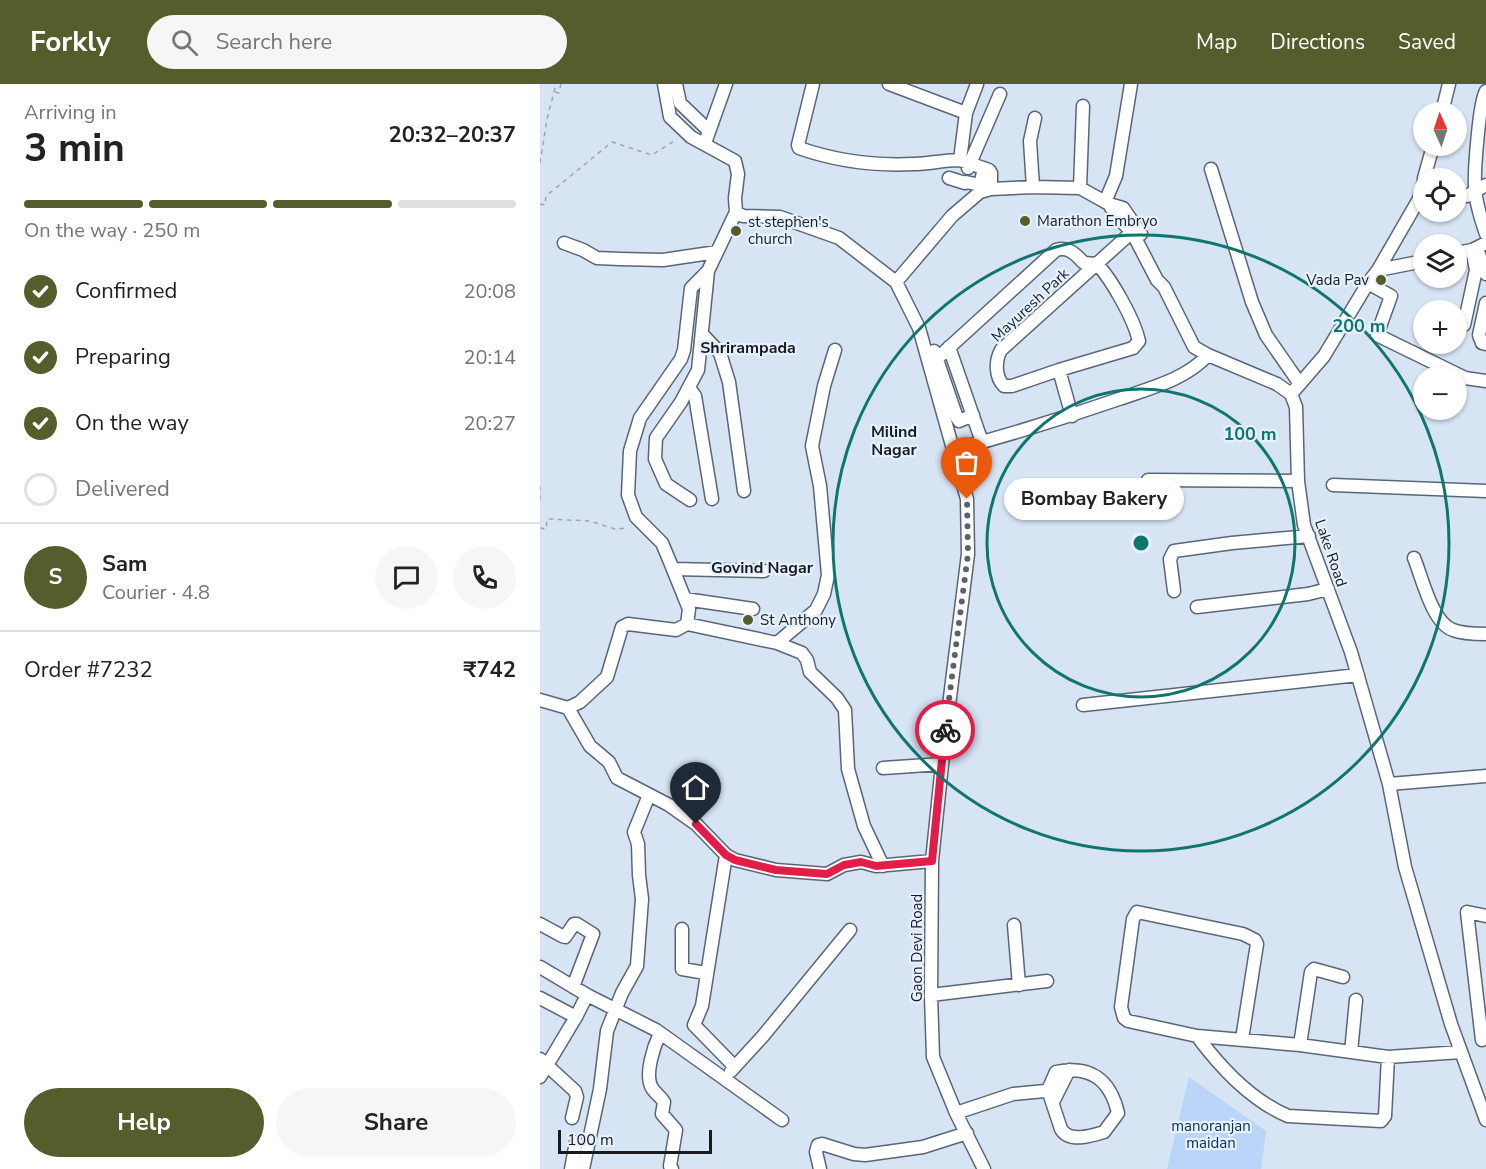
<!DOCTYPE html>
<html lang="en">
<head>
<meta charset="utf-8">
<style>
	body { margin:0; font-family:"Nunito Sans",sans-serif; background:#f6f6f6; color:#222; height:100vh; display:flex; flex-direction:column; font-size:22px; white-space:nowrap }
	* { box-sizing:border-box; margin:0 }
	p { font-size:20px; color:#767676 }
	.icon { flex:none; width:33px; height:33px; fill:none; stroke:currentColor; stroke-width:2; stroke-linecap:round; stroke-linejoin:round }
	.map { position:relative; flex:1; overflow:hidden }
	.details { display:flex; flex-direction:column; background:#fff; width:540px }
	.details>* { flex:none }
	.needle { width:39px; rotate:357deg }
	.controls { position:absolute; left:873px; top:18px; display:grid; gap:12px }
	.controls a { display:grid; place-items:center; width:54px; height:54px; border-radius:50%; background:#fff; box-shadow:0 2px 4px #0004; font-size:30px }
	.scale { position:absolute; left:18px; bottom:15px; width:154px; box-sizing:border-box; padding-left:6px; border:3px solid #181c22; border-top:0; font-size:16px; line-height:21px; white-space:nowrap; color:#181c22; -webkit-text-stroke:4px #e7f1fe; paint-order:stroke }
	.pin { position:absolute; display:grid; place-items:center; width:51px; height:51px; color:#fff; margin:-62px -26px; border-radius:50% 50% 50% 0; rotate:-45deg; box-shadow:0 0 6px #0007 }
	.pin .icon { rotate:45deg }
	.courier { position:absolute; display:grid; place-items:center; width:60px; height:60px; margin:-30px; border:4px solid #e11d48; border-radius:50%; background:#fff; color:#222; box-shadow:0 2px 8px #0007 }
	.bubble { position:absolute; height:42px; border-radius:21px; background:#fff; box-shadow:0 2px 4px #0004; font-size:20px; font-weight:700; line-height:42px; text-align:center }
	.headline em { font-style:normal; font-weight:700 }
	.headline div { display:flex; flex-direction:column-reverse }
	.headline { display:flex; align-items:center; justify-content:space-between; height:102px; padding:0 24px }
	h1 { font-size:39px; font-weight:700; line-height:45px }
	.bar { display:grid; grid-template-columns:repeat(4,1fr); gap:9px 6px; align-content:center; height:72px; padding:0 24px }
	.bar i { height:8px; border-radius:4px; background:#e0e0e0 }
	.bar .current { background:#565d2c }
	.bar p { grid-column:span 4 }
	.line { display:flex; align-items:center; gap:15px; padding:0 24px; border-top:2px solid #e0e0e0 }
	.line div { flex:1 }
	.round { display:grid; place-items:center; flex:none; width:63px; height:63px; border-radius:32px; background:#f6f6f6 }
	ol { padding:0 24px; list-style:none }
	li { display:flex; align-items:center; gap:18px; height:66px }
	li p { margin-inline-start:auto }
	li .icon { padding:6px; border-radius:50%; background:#565d2c; color:#fff; stroke-width:4 }
	li:last-child { color:#767676 }
	li i { width:33px; height:33px; border:3px solid #e0e0e0; border-radius:50% }
	.button { display:flex; gap:12px; margin-top:auto; padding:12px 24px }
	.button a { flex:1; height:69px; border-radius:36px; background:#565d2c; color:#fff; font-size:24px; font-weight:700; line-height:69px; text-align:center }
	.button a+a { background:#f6f6f6; color:#222 }
	header { display:flex; align-items:center; gap:36px; box-sizing:border-box; height:84px; padding:0 30px; background:#565d2c; color:#fff }
	header strong { font-size:28px }
	nav { display:flex; gap:33px; margin-inline-start:auto; font-size:21px }
	.search { width:420px; height:54px; background:#f6f6f6; display:flex; align-items:center; gap:15px; box-sizing:border-box; padding:0 21px; border-radius:33px; color:#767676; font-size:22px }
	main { display:flex; flex:1; min-height:0 }
	.map>svg:first-child { display:block }
</style>
</head>
<body>
<header>
<strong>Forkly</strong>
<div class="search"><svg class="icon" aria-label="search" viewBox="0 0 24 24"><circle cx="10" cy="10" r="6"/><path d="M15 15l6 6"/></svg>Search here</div>
<nav><a>Map</a><a>Directions</a><a>Saved</a></nav>
</header>
<main>
<section class="details">
<div class="headline"><div><h1>3 min</h1><p>Arriving in</p></div><em>20:32–20:37</em></div>
<div class="bar"><i class="current"></i><i class="current"></i><i class="current"></i><i></i><p>On the way · 250 m</p></div>
<ol>
<li><svg class="icon" aria-label="check" viewBox="0 0 24 24"><path d="M5 12l5 5 9-10"/></svg>Confirmed<p>20:08</p></li>
<li><svg class="icon" aria-label="check" viewBox="0 0 24 24"><path d="M5 12l5 5 9-10"/></svg>Preparing<p>20:14</p></li>
<li><svg class="icon" aria-label="check" viewBox="0 0 24 24"><path d="M5 12l5 5 9-10"/></svg>On the way<p>20:27</p></li>
<li><i></i>Delivered</li>
</ol>
<div class="line" style="height:108px"><b class="round" style="background:#565d2c;color:#fff">S</b><div><b>Sam</b><p>Courier · 4.8</p></div><a class="round"><svg class="icon" aria-label="chat" viewBox="0 0 24 24"><path d="M4 5h16v11H9l-5 4z"/></svg></a><a class="round"><svg class="icon" aria-label="phone" viewBox="0 0 24 24"><path d="M5 4h4l2 5-3 2q2 4 5 5l2-3 5 2v4C11 20 4 13 5 4z"/></svg></a></div>
<div class="line" style="height:78px"><div>Order #7232</div><b>₹742</b></div>
<div class="button"><a>Help</a><a>Share</a></div>
</section>
<div class="map">
<svg width="946" height="1085" viewBox="0 0 946 1085">
	<rect width="100%" height="100%" fill="#d7e4f4"/>
	<path fill="#bad5f8" d="M649,993l77,54 -5,38h-94z"/>
	<g fill="none" stroke-linecap="round" stroke-linejoin="round">
		<defs>
			<path id="minor" d="M124,0l6,33 21,20 44,24 3,13 -3,24 1,14 -28,59 -17,17 -7,62 -3,9 -41,59 -10,33 -2,44 8,22 26,26 8,19 19,47 -2,15
				M136,0l4,19 29,28
				M273,0l-15,61 1,3c37,13 76,18 115,16 15,0 30,-4 46,-4
				M349,0l77,29
				M437,0l-11,29 -6,47 29,10 2,3v16
				M946,7c-7,11 -12,82 -11,97 1,16 6,31 11,46
				M902,28l7,-28
				M165,59l21,-59
				M428,84l32,-74
				M671,85l41,133 14,33 34,49
				M409,94l16,5
				M884,94l9,-32
				M426,98l14,3 4,-17
				M493,103l-3,-46 5,-23
				M540,104l3,-82
				M927,112l19,-11
				M565,118l11,-26 15,-92
				M569,120l14,4 18,26
				M196,128l7,4 37,1 59,21 57,44 23,46 48,171 1,55 -24,191 -12,116 -1,134 2,62 23,56 28,56
				M24,159l19,7 14,8 23,1 43,1 54,-8
				M916,169l16,-3 14,-7
				M939,170l7,20
				M838,186l46,-9
				M356,198l56,-66 28,-24 11,-3 42,-2 47,1 29,16 7,12 16,16 25,48 7,7 30,60 14,8 69,29 14,10 5,13 2,74 6,44 47,127 38,132 16,83 46,157 35,96
				M828,199l23,13 -14,39 88,43 21,3
				M946,219l-7,32 3,8 4,1
				M924,241l12,-55 -4,-20
				M163,251l17,18 9,29 15,109
				M409,263l33,95
				M394,267l23,67 2,3 14,-6
				M390,281l126,-115c13,-4 20,5 28,13l13,1c15,16 37,55 42,77l-6,7 -74,22 13,46
				M519,286l-47,16h-8c-9,-9 -9,-25 -3,-36l131,-118
				M150,305l5,7 17,103
				M751,310l33,-38 44,-73 10,-13 41,-71 5,-18
				M413,366c56,-15 111,-32 166,-51 31,-11 66,-19 89,-44
				M608,396l150,1
				M793,401l153,6
				M150,416l-24,-16 -11,-25 1,-21 25,-36 17,-32 10,-99
				M874,474c8,19 18,65 39,72 10,4 23,4 33,4
				M133,485l91,2
				M634,507l-4,-32 4,-8 58,-8 77,-7
				M145,515l68,10
				M657,523l111,-13 20,-5
				M147,540l90,19 39,-33 8,-16 4,-19 -8,-89 -8,-40 12,-60 11,-36
				M237,559l25,10 5,7 3,12 27,26 8,12 3,59 16,57 19,40
				M0,616l28,8 22,38 19,16 8,16 52,27 27,19 30,31 9,5 41,10 51,4 17,-9 17,-3 15,4 56,-5
				M543,621l275,-30
				M28,624l12,-6 27,-25 15,-50 6,-3 48,6 11,-6
				M343,684l59,-4
				M849,700l97,-8
				M186,771l-24,151 -8,19 41,42
				M0,840l22,12 3,1 9,-13h3l16,10 -20,53
				M474,841l5,60
				M142,845v40l24,4
				M0,883l47,28 -11,22 -36,60
				M47,911l69,35 126,90
				M391,911l116,-14
				M0,914l36,19
				M120,949c-6,13 -16,42 -8,55 3,5 9,9 12,14l-2,12 14,16 -6,36 2,3
				M657,952c23,31 53,64 91,80l93,5 4,-5 3,-59
				M702,955l15,-95 -2,-4 -12,-6 -106,-22 -4,7 -12,88 3,11 4,3 69,15 103,9 88,12 73,-5
				M942,956l-15,-128 19,4
				M760,961l11,-73 3,-3 29,8
				M811,968l5,-52
				M0,975l35,32 2,6 -5,21
				M191,987l32,-35 87,-106
				M513,1018l16,-32
				M416,1029l57,-19 32,-3 3,-1 8,-18c34,-7 54,7 62,41l-14,19c-13,4 -35,11 -43,-3l-13,-39
				M31,1085l5,-27
				M43,1085l17,-80 7,-58 15,-38 15,-27 5,-67 -3,-24 -1,-31 -4,-12 15,-37
				M280,1085l-4,-17 2,-7 4,-1 32,10 11,1 58,-8 44,-14"/>
		</defs>
		<use href="#minor" stroke="#5b6674" stroke-width="15"/>
		<path stroke="#9ca6b3" stroke-width="1.5" stroke-dasharray="4.5 4.5" stroke-linecap="butt" d="M15,8l4,1 2,-9
			M0,79l7,-44 9,-35
			M0,120l5,1 1,-9 66,-54 40,13 25,-16
			M0,402v16
			M0,444l6,1 1,-10 43,2 25,8 13,-1"/>
		<use href="#minor" stroke="#fff" stroke-width="12"/>
	</g>
	<g fill="none" stroke-linecap="round" stroke-linejoin="round">
		<path stroke="#5b626c" stroke-width="6" stroke-dasharray="0 10.8" d="M405,646l23,-176 -1,-55"/>
		<path stroke="#e11d48" stroke-width="8" d="M156,740l30,31 9,5 41,10 51,4 17,-9 17,-3 15,4 56,-5 13,-131"/>
	</g>
	<g fill="none" stroke="#0f766e" stroke-width="3">
		<circle cx="601" cy="459" r="154"/>
		<circle cx="601" cy="459" r="308"/>
	</g>
	<g fill="#565d2c" stroke="#e7f1fe" stroke-width="2">
		<circle cx="485" cy="137" r="6"/>
		<circle cx="196" cy="147" r="6"/>
		<circle cx="841" cy="196" r="6"/>
		<circle cx="208" cy="536" r="6"/>
	</g>
	<g text-anchor="middle" stroke-width="4.5" stroke-linejoin="round" paint-order="stroke">
		<g font-size="15" fill="#181c22" stroke="#e7f1fe" text-anchor="start">
			<text x="497" y="142">Marathon Embryo</text>
			<text x="208" y="143">st stephen's<tspan x="208" dy="17">church</tspan></text>
			<text x="829" y="201" text-anchor="end">Vada Pav</text>
			<text x="220" y="541">St Anthony</text>
		</g>
		<g font-size="15" fill="#181c22" stroke="#e7f1fe">
			<text transform="translate(490 221) rotate(-43)" y="5">Mayuresh Park</text>
			<text transform="translate(791 469) rotate(71)" y="5">Lake Road</text>
			<text transform="translate(377 864) rotate(-90)" y="5">Gaon Devi Road</text>
		</g>
		<g font-size="15" fill="#08305e" stroke="#e7f1fe">
			<text x="671" y="1047">manoranjan<tspan x="671" dy="17">maidan</tspan></text>
		</g>
		<g font-size="16" font-weight="bold" fill="#181c22" stroke="#e7f1fe">
			<text x="208" y="269">Shrirampada</text>
			<text x="354" y="353">Milind<tspan x="354" dy="18">Nagar</tspan></text>
			<text x="222" y="489">Govind Nagar</text>
		</g>
	</g>
	<circle cx="601" cy="459" r="9" fill="#0f766e" stroke="#e7f1fe" stroke-width="3"/>
	<g font-size="18" text-anchor="middle" font-weight="bold" fill="#0f766e" stroke="#e7f1fe" stroke-width="4.5" stroke-linejoin="round" paint-order="stroke">
		<text x="819" y="248">200 m</text>
		<text x="710" y="356">100 m</text>
	</g>
</svg>
<div class="controls">
<a><svg class="needle" viewBox="-14 -14 28 28"><path d="M0-13l5 13h-10z" fill="#e53935"/><path d="M0 13l5-13h-10z" fill="#767676"/></svg></a>
<a><svg class="icon" aria-label="locate" viewBox="0 0 24 24"><circle cx="12" cy="12" r="6"/><path d="M12 2v4M12 18v4M2 12h4M18 12h4"/></svg></a>
<a><svg class="icon" aria-label="layers" viewBox="0 0 24 24"><path d="M12 4l9 5-9 5-9-5zM3 14l9 5 9-5"/></svg></a>
<a>+</a>
<a>−</a>
</div>
<div class="scale">100 m</div>
<div class="pin" style="left:427px;top:415px;background:#ea580c"><svg class="icon" aria-label="bag" viewBox="0 0 24 24"><path d="M5 8h14l-1 12H6zM9 8a3 3 0 0 1 6 0"/></svg></div>
<div class="pin" style="left:156px;top:740px;background:#1f2937"><svg class="icon" aria-label="home" viewBox="0 0 24 24"><path d="M3 11l9-7 9 7M6 9v11h12V9"/></svg></div>
<div class="courier" style="left:405px;top:646px"><svg class="icon" aria-label="bike" viewBox="0 0 24 24"><circle cx="6" cy="16" r="4"/><circle cx="18" cy="16" r="4"/><path d="M6 16l4-8h5l3 8M10 8l3 8H6M13 5h3"/></svg></div>
<div class="bubble" style="left:464px;top:394px;width:180px">Bombay Bakery</div>
</div>
</main>
</body>
</html>
